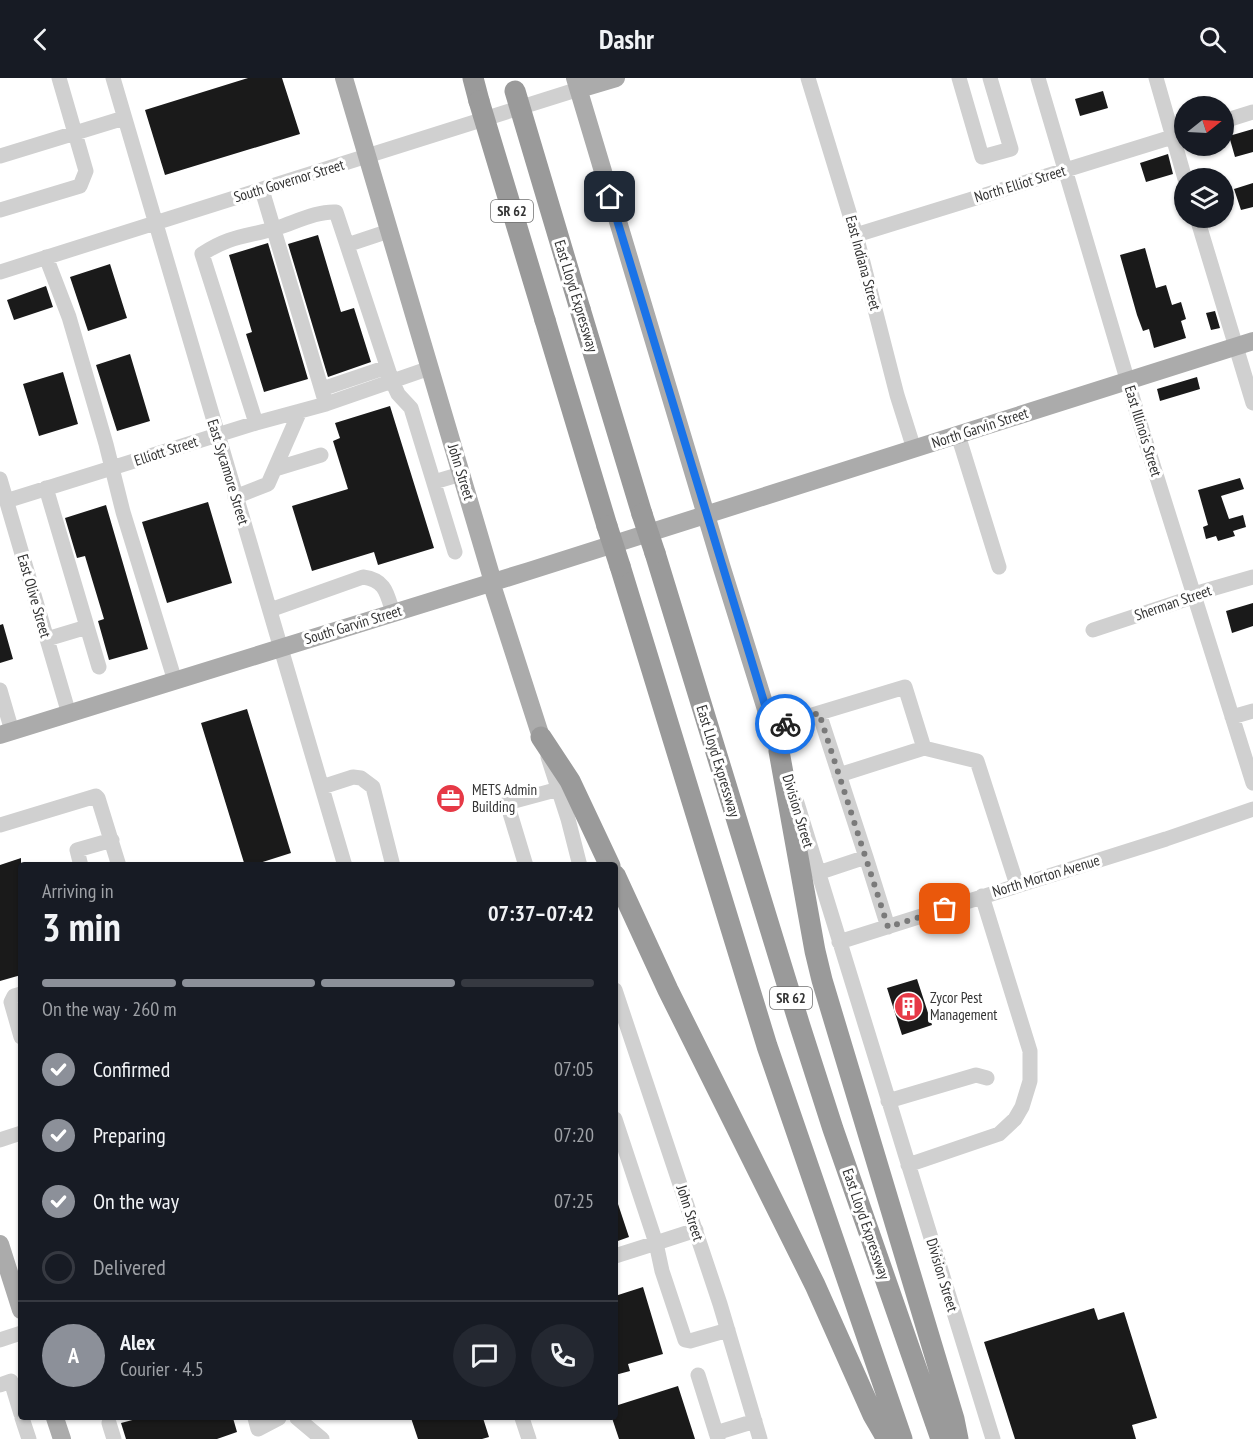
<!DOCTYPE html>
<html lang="en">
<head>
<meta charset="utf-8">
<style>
	body { margin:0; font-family:"PT Sans Narrow",sans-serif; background:#242831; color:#f1f3f6; height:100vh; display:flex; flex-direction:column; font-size:22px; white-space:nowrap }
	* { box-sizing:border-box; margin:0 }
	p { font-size:20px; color:#9ea1a6 }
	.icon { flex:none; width:33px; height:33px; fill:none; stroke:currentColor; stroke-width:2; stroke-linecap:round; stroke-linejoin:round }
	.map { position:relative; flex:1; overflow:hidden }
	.side { position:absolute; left:18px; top:784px; width:600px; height:558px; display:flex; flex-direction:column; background:#171b24; border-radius:6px; box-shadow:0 2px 4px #0004 }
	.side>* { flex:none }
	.needle { width:39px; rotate:72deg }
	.buttons { position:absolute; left:1174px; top:18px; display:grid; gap:12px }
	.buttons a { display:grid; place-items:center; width:60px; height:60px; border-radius:50%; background:#171b24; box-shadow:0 2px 4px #0004; font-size:30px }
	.pin { position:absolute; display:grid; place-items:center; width:51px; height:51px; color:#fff; margin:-26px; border-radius:12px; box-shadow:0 3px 9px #0006 }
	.courier { position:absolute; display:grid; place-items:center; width:60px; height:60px; margin:-30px; border:4px solid #1a73e8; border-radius:50%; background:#fff; color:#222; box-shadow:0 2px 8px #0007 }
	.overview em { font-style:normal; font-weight:800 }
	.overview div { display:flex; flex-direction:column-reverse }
	.overview { display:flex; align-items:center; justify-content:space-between; height:102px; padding:0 24px }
	h1 { font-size:39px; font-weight:800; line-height:45px }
	.bar { display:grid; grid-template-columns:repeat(4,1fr); gap:9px 6px; align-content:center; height:72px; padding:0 24px }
	.bar i { height:8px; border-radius:4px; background:#363941 }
	.bar .active { background:#8c9099 }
	.bar p { grid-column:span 4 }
	.line { display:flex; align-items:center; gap:15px; padding:0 24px; border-top:2px solid #363941 }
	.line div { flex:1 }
	.round { display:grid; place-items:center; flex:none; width:63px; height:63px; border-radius:32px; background:#242831 }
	ol { padding:0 24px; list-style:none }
	li { display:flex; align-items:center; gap:18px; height:66px }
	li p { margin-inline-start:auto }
	li .icon { padding:6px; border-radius:50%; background:#8c9099; color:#fff; stroke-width:4 }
	li:last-child { color:#9ea1a6 }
	li i { width:33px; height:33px; border:3px solid #363941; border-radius:50% }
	header { display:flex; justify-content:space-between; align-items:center; height:78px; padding:0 24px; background:#171b24; font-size:27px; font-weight:800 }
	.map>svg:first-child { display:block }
</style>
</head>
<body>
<header><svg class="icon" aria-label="back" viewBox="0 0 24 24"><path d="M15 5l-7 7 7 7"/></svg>Dashr<svg class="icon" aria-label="search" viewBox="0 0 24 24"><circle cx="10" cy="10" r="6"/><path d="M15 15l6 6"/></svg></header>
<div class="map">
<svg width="1253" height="1361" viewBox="0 0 1253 1361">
	<rect width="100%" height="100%" fill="#fff"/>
	<path fill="#1a1a1a" d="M248,0h34l18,56 -135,41 -20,-65z
		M1103,13l5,17 -28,8 -5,-17z
		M1253,51v23l-18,5 -6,-21z
		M1168,76l5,20 -27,8 -6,-19z
		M1253,105v24l-12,3 -7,-21z
		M318,157l23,77 13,-4 17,54 -43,15 -40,-133z
		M268,165l40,136 -44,13 -18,-58 6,-2 -23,-77z
		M1145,170l11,40 10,-3 6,20 9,-3 5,17 -5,2 5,17 -32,10 -5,-19 -6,2 -6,-16 -17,-60z
		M110,186l17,54 -39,13 -18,-54z
		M46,208l7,21 -39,13 -7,-20z
		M1215,233l5,17 -9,2 -5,-17z
		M130,276l20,67 -33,10 -21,-66z
		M63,294l15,52 -39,12 -16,-52z
		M1197,299l3,12 -40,12 -3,-12z
		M390,328l44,142 -56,17 -4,-13 -62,19 -20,-65 56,-17 -15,-48 7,-3 -5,-15z
		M1240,400l4,11 -23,7 8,23 14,-4 3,12 -13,4 2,5 -17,5 -2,-5 -10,3 -3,-12 5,-2 -10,-35z
		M208,424l24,81 -65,20 -25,-81z
		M106,427l42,144 -39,11 -11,-39 6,-2 -19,-63 -8,2 -12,-40z
		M1253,525v23l-21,7 -6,-22z
		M3,546l10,35 -13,4v-38z
		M247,631l44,144 -41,13h-5l-44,-143z
		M21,780v117l-21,6v-116z
		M917,901l15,46 -30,10 -15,-47z
		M617,1123l12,36 -14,5v-40z
		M643,1209l20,67 -35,10 2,7 -15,4v-79z
		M1094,1230l4,12 26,-8 33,106 -25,7 4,14h-121l-31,-97z
		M678,1308l17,53h-76l-7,-21h3v-12z
		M140,1340h93l4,14 -20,7h-91l-5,-16z
		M411,1340h72l6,19 -7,2h-64z"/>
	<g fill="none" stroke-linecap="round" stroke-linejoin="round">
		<path stroke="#d0d0d0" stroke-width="15" d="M113,0l232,788
			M808,0l48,157 41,160 17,54
			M959,0l23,79 29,-8 -21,-71
			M1038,0l105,355 110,350
			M1156,0l29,101
			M1224,43l29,-9
			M0,78l124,-38
			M262,112l64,214
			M0,132l80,-24 6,-15 -27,-93
			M1197,140l56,185
			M856,157l329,-102
			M347,167l45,136 6,13 13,14 44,144
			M46,179l23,60 37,127 17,68 52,169
			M0,194l579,-183
			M322,311l65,-22
			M256,345l-54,-169c29,-19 44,-17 75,-26 19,-6 40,-17 59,-16l11,33 42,-14
			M958,357l41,132
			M275,391l46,-14
			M0,401l69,235
			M434,404l27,-8
			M46,410l53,179
			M235,419l33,-13 32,-73
			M6,423l250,-78 70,-19 104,-36
			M270,532l93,-33c23,3 24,17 30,36
			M1093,552l97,-32 4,-4 59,-17
			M47,561l40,-12
			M0,612l12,41
			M819,635l86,-26 19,61 -85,27
			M1232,639l21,-6
			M772,650l47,-15 47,144
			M924,670l53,13 40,124
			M548,679l20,62 12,47
			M322,709l31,-10 8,1 12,9 20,79
			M797,725l196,636
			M0,747l96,-29 2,2 21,68
			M81,788l-4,-16 35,-10
			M526,788l-19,-63 52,-14
			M818,795l48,-16 22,70
			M839,864l327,-103 87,-30
			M615,912l105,314 40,135
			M21,916l-7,2 -3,6 10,35
			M888,1023l88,-26 11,3
			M615,1041l41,124 40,-13
			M0,1062l21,-7
			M908,1087l91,-31 16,-15 7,-12 8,-26v-30l-48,-155
			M615,1178l41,-13 6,28 23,69 5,1 38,-11
			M0,1262l21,-7
			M698,1297l20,64
			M0,1307l11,-4 10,33
			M22,1340l7,21
			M255,1340l3,11 21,-11
			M297,1340l25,21
			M522,1340l7,21
			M109,1345l5,16
			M716,1355l39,-12"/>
		<path stroke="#ababab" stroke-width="18" d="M344,0l149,504v6l48,149
			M575,0l146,487 58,186
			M579,11l37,-11
			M0,657l529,-164 724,-230
			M0,1166l21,66
			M55,1340l7,21"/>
		<path stroke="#9a9a9a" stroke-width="21" d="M473,0l6,23
			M580,231l62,205
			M545,242l62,206
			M655,475l144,470 34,106 108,310
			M620,488l147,480 135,393
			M541,659l29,44 40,85
			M779,673l36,200 7,29 132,439 4,20
			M615,797l53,115 147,295 58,130 14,24"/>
		<path stroke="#9a9a9a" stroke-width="21" d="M515,13l65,218
			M479,23l66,219
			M642,436l13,39
			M607,448l13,40"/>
	</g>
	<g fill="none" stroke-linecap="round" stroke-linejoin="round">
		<path stroke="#7a7a7a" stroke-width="6" stroke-dasharray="0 10.8" d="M785,646l34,-11 69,214 57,-18"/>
		<path stroke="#1a73e8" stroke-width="8" d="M610,119l162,531 13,-4"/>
	</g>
	<defs>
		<symbol id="office-disc" viewBox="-11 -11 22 22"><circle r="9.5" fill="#e63946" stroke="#fff"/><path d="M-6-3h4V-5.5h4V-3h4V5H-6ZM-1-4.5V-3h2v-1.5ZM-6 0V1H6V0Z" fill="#fff"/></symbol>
		<symbol id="building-disc" viewBox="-11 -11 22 22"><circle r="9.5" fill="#e63946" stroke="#fff"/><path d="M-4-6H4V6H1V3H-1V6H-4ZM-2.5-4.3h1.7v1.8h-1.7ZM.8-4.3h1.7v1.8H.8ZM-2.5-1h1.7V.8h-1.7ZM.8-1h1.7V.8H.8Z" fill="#fff"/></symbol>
	</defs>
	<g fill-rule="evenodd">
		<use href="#office-disc" x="434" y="704" width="33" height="33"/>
		<use href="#building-disc" x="892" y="912" width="33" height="33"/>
	</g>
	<g text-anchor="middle" stroke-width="6" stroke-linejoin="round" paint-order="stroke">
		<g fill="#fff" stroke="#707070" stroke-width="1.5">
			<rect x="491" y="122" width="42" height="22" rx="4.5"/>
			<rect x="770" y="909" width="42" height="22" rx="4.5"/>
		</g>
		<g font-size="14" font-weight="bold" fill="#333">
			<text x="512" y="138">SR 62</text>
			<text x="791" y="925">SR 62</text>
		</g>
		<g font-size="15" fill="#333" stroke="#fff">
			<text transform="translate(289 103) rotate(-17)" y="5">South Governor Street</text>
			<text transform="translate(1020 106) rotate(-17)" y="5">North Elliot Street</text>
			<text transform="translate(863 185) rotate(75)" y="5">East Indiana Street</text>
			<text transform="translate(576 218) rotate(73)" y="5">East Lloyd Expressway</text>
			<text transform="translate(980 350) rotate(-18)" y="5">North Garvin Street</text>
			<text transform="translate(1143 353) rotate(73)" y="5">East Illinois Street</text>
			<text transform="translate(166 373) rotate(-18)" y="5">Elliott Street</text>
			<text transform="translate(228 394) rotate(73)" y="5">East Sycamore Street</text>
			<text transform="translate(461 394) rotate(73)" y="5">John Street</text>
			<text transform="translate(34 518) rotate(74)" y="5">East Olive Street</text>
			<text transform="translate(1173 525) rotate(-19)" y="5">Sherman Street</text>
			<text transform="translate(353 547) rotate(-17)" y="5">South Garvin Street</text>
			<text transform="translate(718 683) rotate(73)" y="5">East Lloyd Expressway</text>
			<text transform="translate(798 733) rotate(73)" y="5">Division Street</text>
			<text transform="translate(1046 798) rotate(-17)" y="5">North Morton Avenue</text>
			<text transform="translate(690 1135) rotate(72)" y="5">John Street</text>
			<text transform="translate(866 1146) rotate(71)" y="5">East Lloyd Expressway</text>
			<text transform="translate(942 1197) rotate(73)" y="5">Division Street</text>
		</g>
		<g font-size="15" fill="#333" stroke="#fff" text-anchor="start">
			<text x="472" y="717">METS Admin<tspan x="472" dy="17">Building</tspan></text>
			<text x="930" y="925">Zycor Pest<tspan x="930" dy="17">Management</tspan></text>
		</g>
	</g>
</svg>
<div class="buttons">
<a><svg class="needle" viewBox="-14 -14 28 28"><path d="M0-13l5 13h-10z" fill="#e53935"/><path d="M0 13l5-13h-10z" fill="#9ea1a6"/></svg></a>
<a><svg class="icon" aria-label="layers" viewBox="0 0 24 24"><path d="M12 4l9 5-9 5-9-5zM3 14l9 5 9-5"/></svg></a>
</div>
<div class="pin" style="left:945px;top:831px;background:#ea580c"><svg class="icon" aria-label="bag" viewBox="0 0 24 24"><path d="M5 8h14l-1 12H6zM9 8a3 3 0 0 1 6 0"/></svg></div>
<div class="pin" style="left:610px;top:119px;background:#1f2937"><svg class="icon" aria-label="home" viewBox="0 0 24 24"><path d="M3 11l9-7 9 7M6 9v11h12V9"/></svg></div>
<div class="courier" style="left:785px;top:646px"><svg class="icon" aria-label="bike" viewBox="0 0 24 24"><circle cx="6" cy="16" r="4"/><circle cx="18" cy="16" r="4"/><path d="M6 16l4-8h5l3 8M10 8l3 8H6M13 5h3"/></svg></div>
<section class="side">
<div class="overview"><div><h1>3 min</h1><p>Arriving in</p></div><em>07:37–07:42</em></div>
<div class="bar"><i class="active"></i><i class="active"></i><i class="active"></i><i></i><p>On the way · 260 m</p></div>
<ol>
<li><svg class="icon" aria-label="check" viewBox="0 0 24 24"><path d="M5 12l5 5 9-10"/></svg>Confirmed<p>07:05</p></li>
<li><svg class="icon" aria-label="check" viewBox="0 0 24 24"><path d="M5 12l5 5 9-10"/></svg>Preparing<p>07:20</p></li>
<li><svg class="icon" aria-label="check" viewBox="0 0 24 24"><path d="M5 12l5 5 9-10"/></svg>On the way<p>07:25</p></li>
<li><i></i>Delivered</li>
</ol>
<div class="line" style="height:108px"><b class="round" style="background:#8c9099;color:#fff">A</b><div><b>Alex</b><p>Courier · 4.5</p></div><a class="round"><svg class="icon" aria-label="chat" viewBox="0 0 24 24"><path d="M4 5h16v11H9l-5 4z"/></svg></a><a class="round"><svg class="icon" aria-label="phone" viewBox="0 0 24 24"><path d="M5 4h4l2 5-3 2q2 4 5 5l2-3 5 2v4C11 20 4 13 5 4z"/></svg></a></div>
</section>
</div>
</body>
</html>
